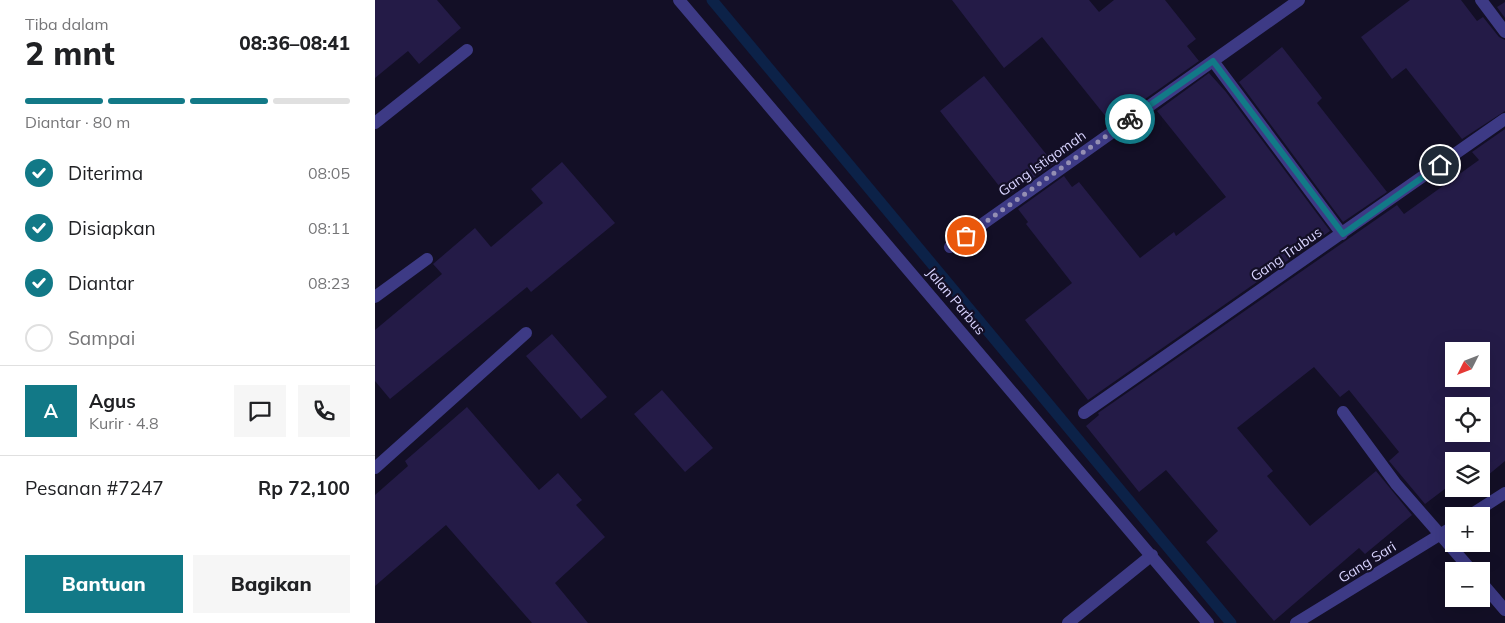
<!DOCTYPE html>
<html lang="id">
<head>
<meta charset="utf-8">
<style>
	body { margin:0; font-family:Mulish,sans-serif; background:#f6f6f6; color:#202124; height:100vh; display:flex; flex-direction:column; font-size:19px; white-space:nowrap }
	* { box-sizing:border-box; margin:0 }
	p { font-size:16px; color:#757577 }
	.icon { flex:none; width:28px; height:28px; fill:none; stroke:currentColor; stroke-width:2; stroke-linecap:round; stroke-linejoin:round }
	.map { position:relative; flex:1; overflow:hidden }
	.panel { display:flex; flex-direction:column; background:#fff; width:375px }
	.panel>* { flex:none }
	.needle { width:32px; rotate:228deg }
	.buttons { position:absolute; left:1070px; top:342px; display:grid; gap:10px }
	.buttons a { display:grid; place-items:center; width:45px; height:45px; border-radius:0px; background:#fff; box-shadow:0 5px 20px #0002; font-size:25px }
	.pin { position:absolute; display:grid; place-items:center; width:42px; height:42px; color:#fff; margin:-21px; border:2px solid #fff; border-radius:50%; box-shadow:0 1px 5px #0007 }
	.courier { position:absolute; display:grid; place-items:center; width:50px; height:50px; margin:-25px; border:4px solid #127987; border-radius:50%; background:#fff; color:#222; box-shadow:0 1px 6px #0007 }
	.headline em { font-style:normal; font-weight:800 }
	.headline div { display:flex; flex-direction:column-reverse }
	.headline { display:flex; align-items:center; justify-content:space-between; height:85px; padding:0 25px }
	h1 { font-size:32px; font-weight:800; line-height:38px }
	.bar { display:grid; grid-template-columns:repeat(4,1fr); gap:8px 5px; align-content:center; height:60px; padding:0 25px }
	.bar i { height:6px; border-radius:4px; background:#e0e0e0 }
	.bar .selected { background:#127987 }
	.bar p { grid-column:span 4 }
	.line { display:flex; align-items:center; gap:12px; padding:0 25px; border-top:1px solid #e0e0e0 }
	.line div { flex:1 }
	.round { display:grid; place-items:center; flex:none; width:52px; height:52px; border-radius:0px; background:#f6f6f6 }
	ol { padding:0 25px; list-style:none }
	li { display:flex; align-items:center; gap:15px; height:55px }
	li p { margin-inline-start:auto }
	li .icon { padding:5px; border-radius:50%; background:#127987; color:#fff; stroke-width:4 }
	li:last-child { color:#757577 }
	li i { width:28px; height:28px; border:2px solid #e0e0e0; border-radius:50% }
	.cta { display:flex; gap:10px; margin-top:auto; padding:10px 25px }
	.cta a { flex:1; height:58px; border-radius:0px; background:#127987; color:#fff; font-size:20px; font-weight:800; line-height:58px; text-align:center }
	.cta a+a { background:#f6f6f6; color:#202124 }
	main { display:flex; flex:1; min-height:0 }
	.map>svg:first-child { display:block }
</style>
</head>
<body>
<main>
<section class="panel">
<div class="headline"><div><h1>2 mnt</h1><p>Tiba dalam</p></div><em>08:36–08:41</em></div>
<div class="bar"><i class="selected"></i><i class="selected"></i><i class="selected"></i><i></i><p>Diantar · 80 m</p></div>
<ol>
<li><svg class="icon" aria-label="check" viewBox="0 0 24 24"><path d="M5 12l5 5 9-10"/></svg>Diterima<p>08:05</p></li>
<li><svg class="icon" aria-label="check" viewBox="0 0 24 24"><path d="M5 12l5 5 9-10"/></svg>Disiapkan<p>08:11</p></li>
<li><svg class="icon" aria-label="check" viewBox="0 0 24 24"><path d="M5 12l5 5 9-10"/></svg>Diantar<p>08:23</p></li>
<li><i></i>Sampai</li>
</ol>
<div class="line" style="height:90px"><b class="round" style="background:#127987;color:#fff">A</b><div><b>Agus</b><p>Kurir · 4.8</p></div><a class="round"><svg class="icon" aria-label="chat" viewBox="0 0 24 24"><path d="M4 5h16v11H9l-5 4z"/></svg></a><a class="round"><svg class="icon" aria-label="phone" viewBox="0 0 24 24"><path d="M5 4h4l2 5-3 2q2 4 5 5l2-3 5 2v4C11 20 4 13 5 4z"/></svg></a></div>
<div class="line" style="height:65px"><div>Pesanan #7247</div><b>Rp 72,100</b></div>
<div class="cta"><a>Bantuan</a><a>Bagikan</a></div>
</section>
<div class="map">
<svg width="1130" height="623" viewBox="0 0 1130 623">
	<rect width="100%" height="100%" fill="#130f26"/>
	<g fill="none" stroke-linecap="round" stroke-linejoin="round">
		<path stroke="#0c2248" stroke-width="11" d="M337,0l519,623"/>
	</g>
	<path fill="#241b47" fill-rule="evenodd" d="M0,0h62l24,28 -42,36 -11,-13 -33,27z
		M577,0h137l10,12 15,-12h51l31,39 -9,7 12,15 -88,62 -69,-86 -38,31z
		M1035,0h51l16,21 6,-4 16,20 6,3v71l-43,28 -56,-71 -14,11 -31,-42z
		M1130,2v16l-8,-11z
		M907,47l40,51 -5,5 70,89 -44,30 -104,-140z
		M834,73l17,19 104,139 -242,169 -63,-80 47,-37 -46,-59 2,-2 -10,-13 46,-33 8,11 7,-5 61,76 34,-26 2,4 50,-39 -69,-86z
		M609,76l70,88 -47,32 -67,-85z
		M1130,129v332l-24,20v-20h-27v21l-29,22 -36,-43 10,-9 -50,-62 -9,7 -26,-30 -77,61 36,43 -6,5 43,50 66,-55 36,44 -47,39 -6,-6 -85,73 -68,-79 12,-11 -52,-61 -27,22 -53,-66 13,-11 -1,-2 299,-208 7,9 75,-54 -7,-8zM1079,351h27v28h-27zM1079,406h27v28h-27z
		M187,162l53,61 -84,69 -4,-5 -137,112 -15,-18v-51l67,-56 -9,-10 42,-36 16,19 52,-44 -12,-14z
		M177,334l55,63 -26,22 -55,-63z
		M287,390l51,58 -28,24 -51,-58z
		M92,407l72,83 19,-17 24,27 -6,5 29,32 -50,46 33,40h-56l-86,-98 -71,61v-91l33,-29 -3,-5z"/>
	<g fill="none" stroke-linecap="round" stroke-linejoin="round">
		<path stroke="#3d3a85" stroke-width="12" d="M304,0l529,623
			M1106,0l24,32
			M838,61l129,173
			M0,123l92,-73
			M575,247l349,-247
			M0,297l52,-38
			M968,412l53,72 76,87
			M709,413l421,-294
			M0,468l151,-135
			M1094,516l36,-23
			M1106,582l24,28
			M693,623l84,-68
			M921,623l158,-97"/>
	</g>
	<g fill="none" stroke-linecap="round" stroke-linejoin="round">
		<path stroke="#948fb3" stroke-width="5" stroke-dasharray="0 9" d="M591,236l164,-117"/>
		<path stroke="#127987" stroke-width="6" d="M755,119l83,-58 130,173 97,-69"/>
	</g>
	<g text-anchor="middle" stroke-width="4.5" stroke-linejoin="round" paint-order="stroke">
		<g font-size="14" fill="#d9d4ff" stroke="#130f26">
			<text transform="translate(667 163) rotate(-35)" y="5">Gang Istiqomah</text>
			<text transform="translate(911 254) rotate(-35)" y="5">Gang Trubus</text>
			<text transform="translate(581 301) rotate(50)" y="5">Jalan Parbus</text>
			<text transform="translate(992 562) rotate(-32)" y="5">Gang Sari</text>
		</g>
	</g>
</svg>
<div class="buttons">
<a><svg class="needle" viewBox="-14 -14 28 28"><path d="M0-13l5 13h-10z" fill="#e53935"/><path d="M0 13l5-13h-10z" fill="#757577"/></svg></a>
<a><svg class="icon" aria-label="locate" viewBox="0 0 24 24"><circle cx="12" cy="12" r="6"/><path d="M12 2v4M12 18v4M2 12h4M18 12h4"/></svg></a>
<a><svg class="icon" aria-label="layers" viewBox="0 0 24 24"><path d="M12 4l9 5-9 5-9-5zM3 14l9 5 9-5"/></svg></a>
<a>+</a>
<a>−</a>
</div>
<div class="pin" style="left:591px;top:236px;background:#ea580c"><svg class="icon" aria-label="bag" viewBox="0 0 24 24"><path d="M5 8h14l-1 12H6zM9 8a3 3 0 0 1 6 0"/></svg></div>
<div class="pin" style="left:1065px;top:165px;background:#1f2937"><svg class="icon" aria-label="home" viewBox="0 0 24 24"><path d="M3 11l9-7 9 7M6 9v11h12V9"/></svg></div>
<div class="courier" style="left:755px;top:119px"><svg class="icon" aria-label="bike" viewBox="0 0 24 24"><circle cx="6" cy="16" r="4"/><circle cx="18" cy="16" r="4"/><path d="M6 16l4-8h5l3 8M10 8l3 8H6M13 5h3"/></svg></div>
</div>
</main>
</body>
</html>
